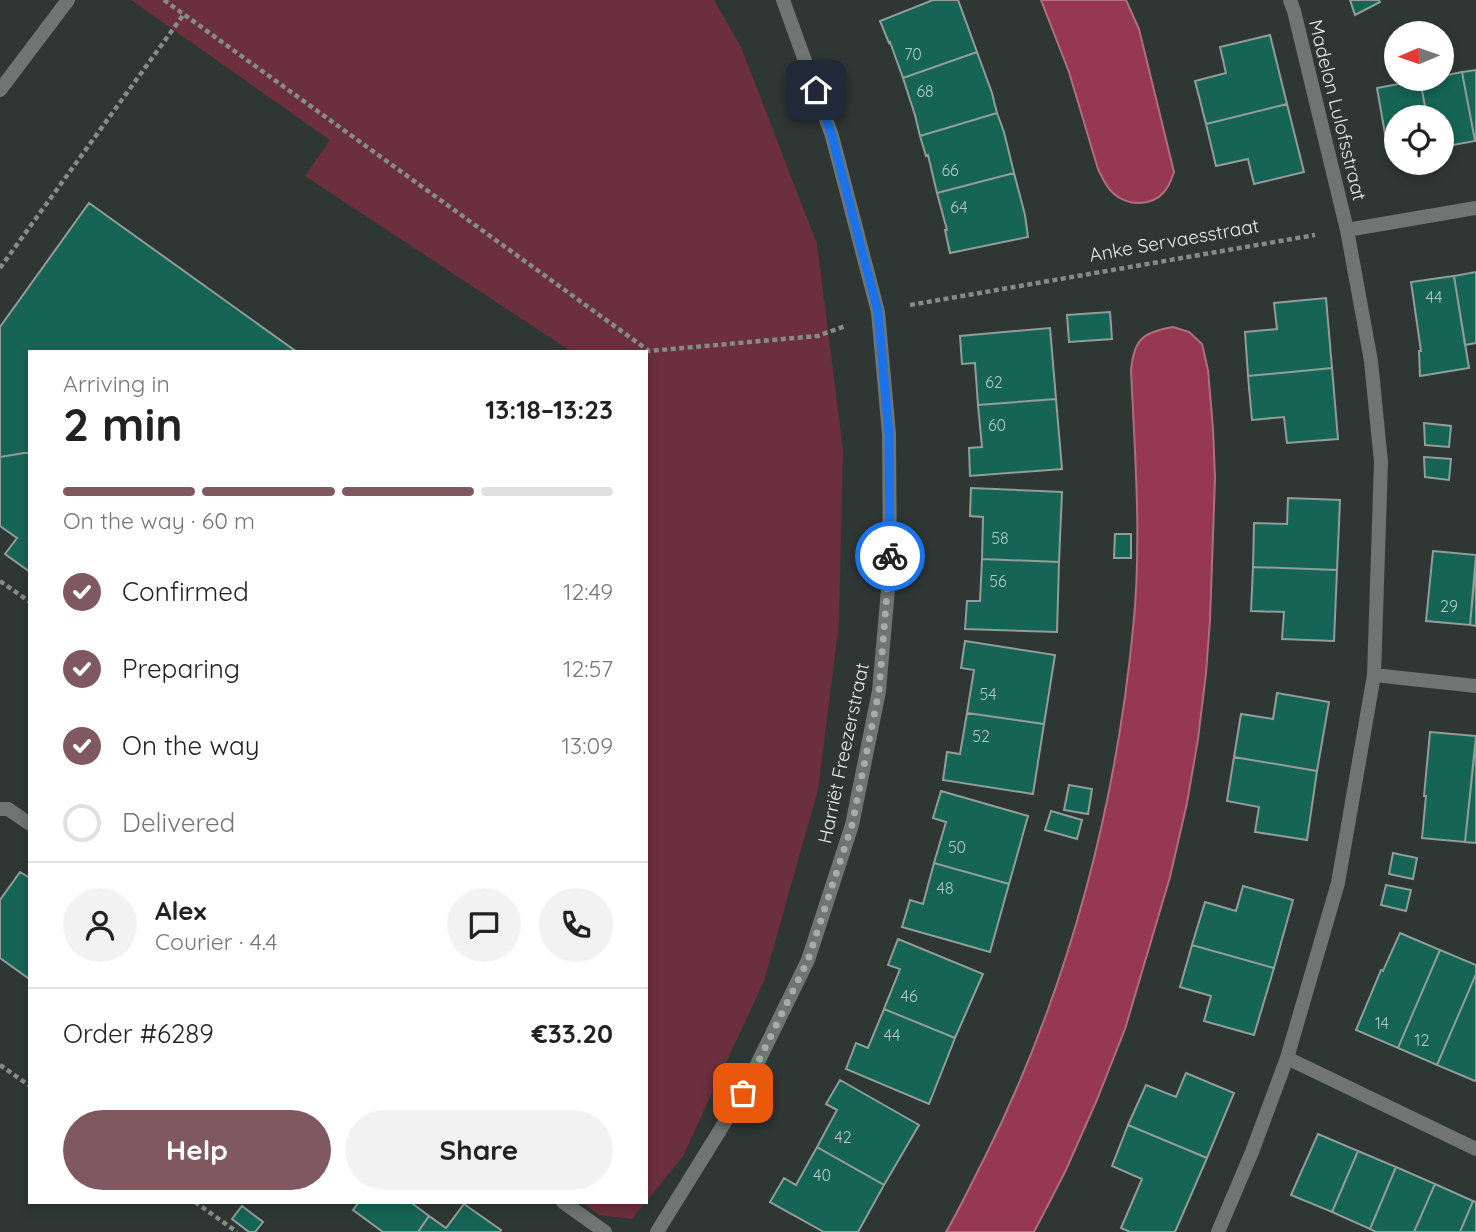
<!DOCTYPE html>
<html lang="en">
<head>
<meta charset="utf-8">
<style>
	body { margin:0; font-family:Quicksand,sans-serif; background:#f2f2f2; color:#222; height:100vh; display:flex; flex-direction:column; font-size:26px; white-space:nowrap }
	* { box-sizing:border-box; margin:0 }
	p { font-size:23px; color:#767676 }
	.icon { flex:none; width:38px; height:38px; fill:none; stroke:currentColor; stroke-width:2; stroke-linecap:round; stroke-linejoin:round }
	.map { position:relative; flex:1; overflow:hidden }
	.sheet { position:absolute; left:28px; top:350px; width:620px; height:854px; display:flex; flex-direction:column; background:#fff; border-radius:0px; box-shadow:0 4px 10px #0003 }
	.sheet>* { flex:none }
	.needle { width:46px; rotate:268deg }
	.buttons { position:absolute; left:1384px; top:21px; display:grid; gap:14px }
	.buttons a { display:grid; place-items:center; width:70px; height:70px; border-radius:50%; background:#fff; box-shadow:0 4px 10px #0003; font-size:35px }
	.pin { position:absolute; display:grid; place-items:center; width:60px; height:60px; color:#fff; margin:-30px; border-radius:14px; box-shadow:0 4px 10px #0006 }
	.courier { position:absolute; display:grid; place-items:center; width:70px; height:70px; margin:-35px; border:5px solid #1a73e8; border-radius:50%; background:#fff; color:#222; box-shadow:0 2px 9px #0007 }
	.summary em { font-style:normal; font-weight:800 }
	.summary div { display:flex; flex-direction:column-reverse }
	.summary { display:flex; align-items:center; justify-content:space-between; height:119px; padding:0 35px }
	h1 { font-size:46px; font-weight:800; line-height:52px }
	.bar { display:grid; grid-template-columns:repeat(4,1fr); gap:10px 7px; align-content:center; height:84px; padding:0 35px }
	.bar i { height:9px; border-radius:5px; background:#e0e0e0 }
	.bar .on { background:#805860 }
	.bar p { grid-column:span 4 }
	.line { display:flex; align-items:center; gap:18px; padding:0 35px; border-top:2px solid #e0e0e0 }
	.line div { flex:1 }
	.round { display:grid; place-items:center; flex:none; width:74px; height:74px; border-radius:37px; background:#f2f2f2 }
	ol { padding:0 35px; list-style:none }
	li { display:flex; align-items:center; gap:21px; height:77px }
	li p { margin-inline-start:auto }
	li .icon { padding:7px; border-radius:50%; background:#805860; color:#fff; stroke-width:4 }
	li:last-child { color:#767676 }
	li i { width:38px; height:38px; border:4px solid #e0e0e0; border-radius:50% }
	.button { display:flex; gap:14px; margin-top:auto; padding:14px 35px }
	.button a { flex:1; height:80px; border-radius:42px; background:#805860; color:#fff; font-size:28px; font-weight:800; line-height:80px; text-align:center }
	.button a+a { background:#f2f2f2; color:#222 }
	.map>svg:first-child { display:block }
</style>
</head>
<body>
<div class="map">
<svg width="1476" height="1232" viewBox="0 0 1476 1232">
	<rect width="100%" height="100%" fill="#2f3735"/>
	<path fill="#6b2f3e" d="M131,0h583l27,47 76,197 26,206 -4,173 -21,167 -54,191 -81,175 -37,46v-850h-74l-267,-176 25,-36z
		M582,1202h64l-14,17 -33,-4z"/>
	<path fill="#963851" stroke="#ae6e7f" stroke-width="2" d="M1041,0h85l13,29 35,143c-2,6 -5,15 -10,20 -13,15 -37,14 -51,1 -7,-6 -11,-16 -15,-24l-29,-97z
		M1173,327l16,5 13,12 6,26 5,59 2,49 -5,142 -4,53 -8,66 -11,64 -17,74 -45,152 -29,73 -31,70 -31,60h-88c14,-24 26,-50 39,-75 82,-166 130,-344 148,-528 9,-86 2,-173 -2,-259 3,-31 12,-38 42,-43z"/>
	<path fill="#156456" stroke="#929c99" stroke-width="2" d="M933,0h25l19,52 -74,26 -13,-36 -1,1 -9,-22z
		M1350,0h29l1,2 -25,13z
		M1270,35l17,69 -81,20 -11,-43 31,-8 -6,-26z
		M977,52l15,41 5,20 -77,23 -5,-21 -12,-37z
		M1476,70v71h-1l-13,-69z
		M1462,72l13,69 -33,6v-30h-15l-7,-37 22,-1v-3z
		M1420,80l7,37h-31v38l-7,2 -12,-69z
		M1287,104l17,68 -50,12 -6,-25 -32,7 -10,-42z
		M997,113l7,19 10,41 -77,20 -9,-38 -2,1 -6,-20z
		M1014,173l11,42 3,22 -78,16 -5,-23h2l-10,-37z
		M89,203l208,149h-267v100l-30,5v-130z
		M1476,272v71l-11,2 -11,-69z
		M1454,276l15,92 -49,8 -1,-25h2l-10,-69z
		M1326,298l6,70 -84,8 -3,-44 32,-3 -3,-26z
		M1110,312l2,27 -43,3 -2,-27z
		M1050,328l6,71 -78,6 -3,-42 -13,1 -2,-28z
		M1332,368l6,71 -51,4 -3,-26 -32,3 -4,-44z
		M1056,399l6,70 -92,7 -1,-28 13,-1 -4,-42z
		M1424,423l27,3 -2,21 -24,-2z
		M30,452v120l-25,-18 12,-16 -17,-12v-69z
		M1424,457l27,2 -2,21 -24,-3z
		M971,488l91,4 -3,70 -77,-3 1,-42 -13,-1z
		M1288,498l52,2 -3,70 -84,-3 1,-44 33,1z
		M1115,534h16v24h-17z
		M1433,551l43,4 -6,70 -44,-4z
		M982,559l77,3 -2,70 -92,-3 2,-28h13z
		M1476,564v62l-6,-1z
		M1253,567l84,3 -3,71 -52,-2 2,-27 -33,-1z
		M965,641l90,14 -11,69 -77,-11 7,-43 -13,-2z
		M1277,693l52,9 -12,69 -83,-14 7,-43 32,5z
		M967,713l77,11 -11,70 -90,-14 4,-28 13,2z
		M1430,732l46,4 -11,106 -43,-4 4,-42h-2z
		M1476,739v104l-11,-1z
		M1234,757l83,14 -10,69 -52,-8 4,-25 -32,-6z
		M1069,785l23,4 -4,25 -24,-4z
		M941,791l87,25 -19,68 -75,-21 12,-41 -13,-4z
		M1051,811l31,9 -5,19 -32,-9z
		M1393,853l24,5 -4,21 -24,-5z
		M934,863l75,21 -19,68 -88,-25 8,-27 13,4z
		M20,872l10,6v97l-2,3 -28,-20v-58z
		M1386,885l25,5 -5,21 -25,-6z
		M1243,886l50,14 -19,68 -82,-23 13,-43 31,9z
		M1400,933l40,17 -42,98 -42,-18 25,-60 2,1z
		M898,939l85,35 -28,64 -71,-29 16,-40 -12,-4z
		M1192,945l82,23 -20,67 -50,-14 7,-25 -31,-9z
		M1440,950l36,15v9l-39,91 -39,-17z
		M1476,974v106l-1,1 -38,-16z
		M884,1009l71,29 -26,66 -83,-35 10,-26 12,5z
		M1186,1073l48,20 -27,65 -79,-33 18,-40 30,12z
		M840,1080l79,45 -35,60 -67,-38 20,-37 -11,-6z
		M1128,1125l79,33 -32,74h-45l-9,-4 21,-49 -30,-13z
		M1318,1134l40,17 -26,61 -41,-17z
		M817,1147l67,38 -26,47h-34l-54,-30 14,-24 12,7z
		M1358,1151l38,16 -26,62 -38,-17z
		M1396,1167l39,17 -21,48h-38l-6,-3z
		M1435,1184l38,17 -13,31h-46z
		M1473,1201l3,1v30h-16z
		M359,1202h56l-2,2 16,12 -11,16h-35l-30,-22z
		M464,1204l37,26 -1,2h-82l11,-16 17,12z
		M242,1206l21,16 -8,10h-6l-17,-13z"/>
	<g fill="none" stroke-linecap="round" stroke-linejoin="round">
		<path stroke="#848b89" stroke-width="4.5" stroke-dasharray="5 3.5" stroke-linecap="butt" d="M164,0l485,351 169,-15 27,-10
			M0,268l184,-254
			M910,305l405,-70
			M0,581l30,21
			M0,1065l30,21
			M195,1202l42,30"/>
		<path stroke="#707473" stroke-width="14" d="M1290,0l4,11 53,219 24,131 10,101 -7,213 -36,208 -51,175 189,91
			M0,90l68,-90
			M1347,230l129,-22
			M1374,675l102,11
			M0,809h8l22,15
			M563,1202l42,30
			M657,1232l86,-139 65,-133 44,-135 27,-134 11,-124 -1,-133 -11,-122 -46,-176 -49,-136
			M1218,1232l34,-80 35,-94"/>
	</g>
	<g fill="none" stroke-linecap="round" stroke-linejoin="round">
		<path stroke="#a6acab" stroke-width="7" stroke-dasharray="0 12.6" d="M743,1093l65,-133 44,-135 27,-134 11,-135"/>
		<path stroke="#1a73e8" stroke-width="9" d="M816,90l16,46 46,176 11,122 1,122"/>
	</g>
	<g text-anchor="middle" stroke-width="7" stroke-linejoin="round" paint-order="stroke">
		<g font-size="16" fill="#b2c9c5">
			<text x="913" y="60">70</text>
			<text x="925" y="97">68</text>
			<text x="950" y="176">66</text>
			<text x="959" y="213">64</text>
			<text x="1434" y="303">44</text>
			<text x="994" y="388">62</text>
			<text x="997" y="431">60</text>
			<text x="1000" y="544">58</text>
			<text x="998" y="587">56</text>
			<text x="1449" y="612">29</text>
			<text x="988" y="700">54</text>
			<text x="981" y="742">52</text>
			<text x="957" y="853">50</text>
			<text x="945" y="894">48</text>
			<text x="909" y="1002">46</text>
			<text x="1382" y="1029">14</text>
			<text x="892" y="1041">44</text>
			<text x="1422" y="1046">12</text>
			<text x="843" y="1143">42</text>
			<text x="822" y="1181">40</text>
		</g>
		<g font-size="19" fill="#e6ebea" stroke="#2f3735">
			<text transform="translate(1338 110) rotate(76)" y="7">Madelon Lulofsstraat</text>
			<text transform="translate(1174 240) rotate(-10)" y="7">Anke Servaesstraat</text>
			<text transform="translate(843 753) rotate(-78)" y="7">Harriët Freezerstraat</text>
		</g>
	</g>
</svg>
<div class="buttons">
<a><svg class="needle" viewBox="-14 -14 28 28"><path d="M0-13l5 13h-10z" fill="#e53935"/><path d="M0 13l5-13h-10z" fill="#767676"/></svg></a>
<a><svg class="icon" aria-label="locate" viewBox="0 0 24 24"><circle cx="12" cy="12" r="6"/><path d="M12 2v4M12 18v4M2 12h4M18 12h4"/></svg></a>
</div>
<div class="pin" style="left:743px;top:1093px;background:#ea580c"><svg class="icon" aria-label="bag" viewBox="0 0 24 24"><path d="M5 8h14l-1 12H6zM9 8a3 3 0 0 1 6 0"/></svg></div>
<div class="pin" style="left:816px;top:90px;background:#1f2937"><svg class="icon" aria-label="home" viewBox="0 0 24 24"><path d="M3 11l9-7 9 7M6 9v11h12V9"/></svg></div>
<div class="courier" style="left:890px;top:556px"><svg class="icon" aria-label="bike" viewBox="0 0 24 24"><circle cx="6" cy="16" r="4"/><circle cx="18" cy="16" r="4"/><path d="M6 16l4-8h5l3 8M10 8l3 8H6M13 5h3"/></svg></div>
<section class="sheet">
<div class="summary"><div><h1>2 min</h1><p>Arriving in</p></div><em>13:18–13:23</em></div>
<div class="bar"><i class="on"></i><i class="on"></i><i class="on"></i><i></i><p>On the way · 60 m</p></div>
<ol>
<li><svg class="icon" aria-label="check" viewBox="0 0 24 24"><path d="M5 12l5 5 9-10"/></svg>Confirmed<p>12:49</p></li>
<li><svg class="icon" aria-label="check" viewBox="0 0 24 24"><path d="M5 12l5 5 9-10"/></svg>Preparing<p>12:57</p></li>
<li><svg class="icon" aria-label="check" viewBox="0 0 24 24"><path d="M5 12l5 5 9-10"/></svg>On the way<p>13:09</p></li>
<li><i></i>Delivered</li>
</ol>
<div class="line" style="height:126px"><a class="round"><svg class="icon" aria-label="person" viewBox="0 0 24 24"><circle cx="12" cy="8" r="4"/><path d="M4 21q1-7 8-7t8 7"/></svg></a><div><b>Alex</b><p>Courier · 4.4</p></div><a class="round"><svg class="icon" aria-label="chat" viewBox="0 0 24 24"><path d="M4 5h16v11H9l-5 4z"/></svg></a><a class="round"><svg class="icon" aria-label="phone" viewBox="0 0 24 24"><path d="M5 4h4l2 5-3 2q2 4 5 5l2-3 5 2v4C11 20 4 13 5 4z"/></svg></a></div>
<div class="line" style="height:91px"><div>Order #6289</div><b>€33.20</b></div>
<div class="button"><a>Help</a><a>Share</a></div>
</section>
</div>
</body>
</html>
